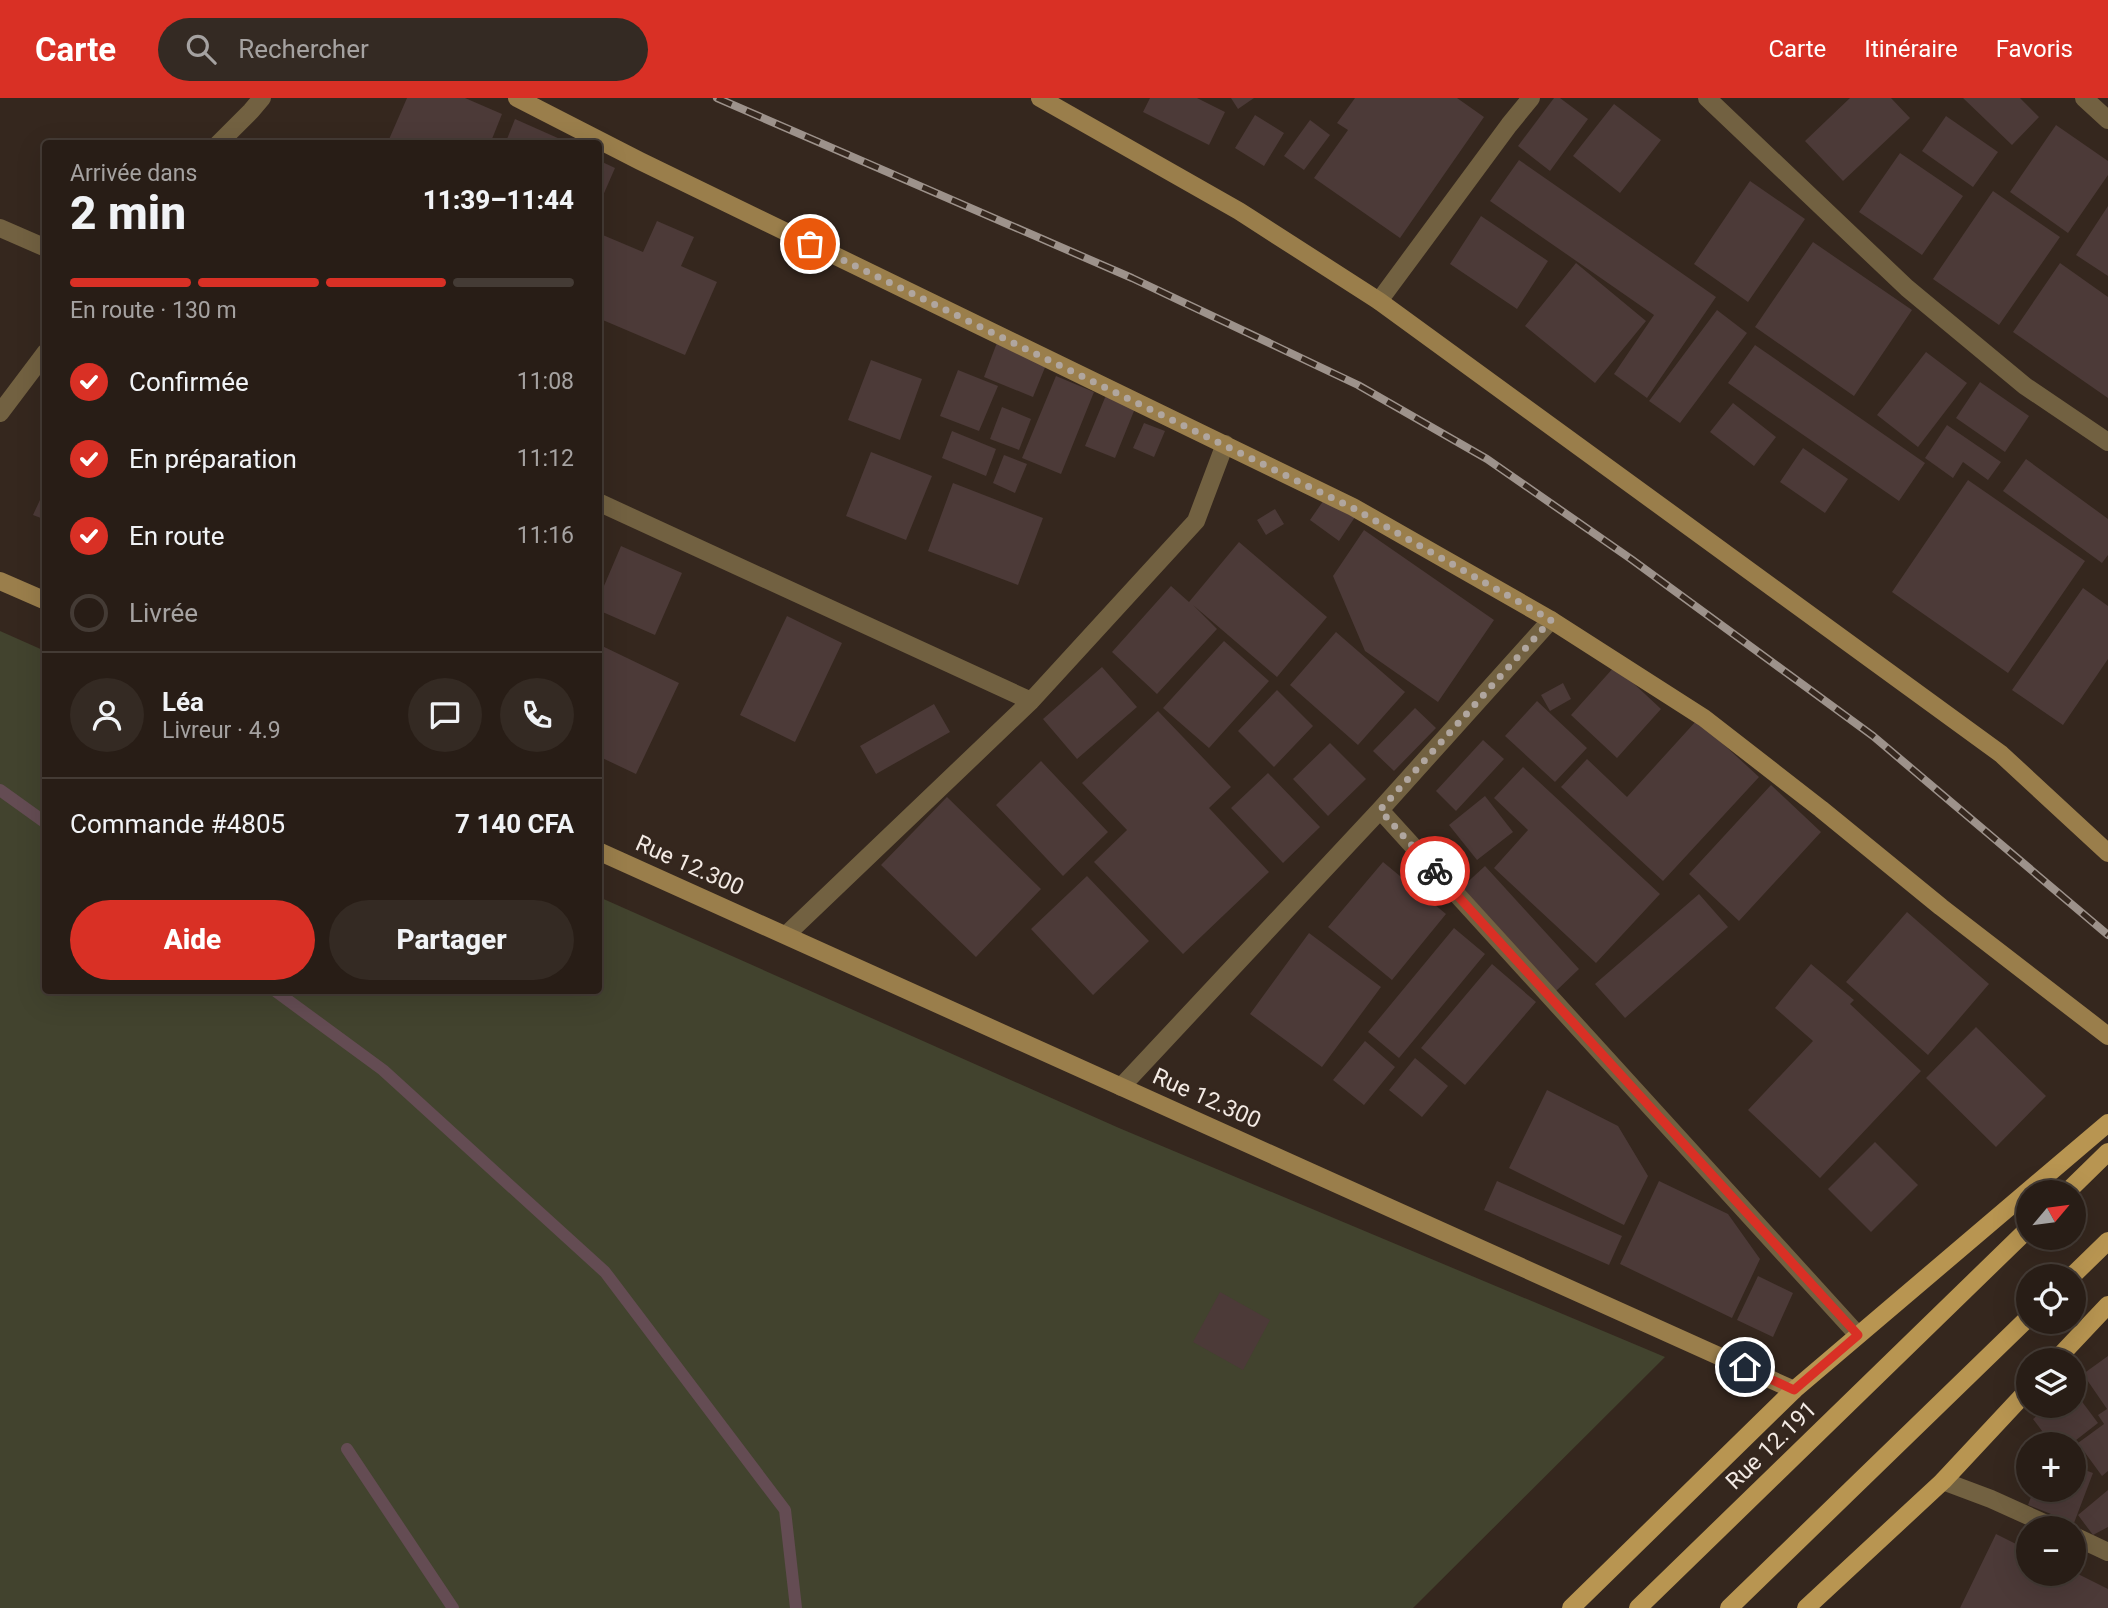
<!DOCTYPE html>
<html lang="fr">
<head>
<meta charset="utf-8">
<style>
	body { margin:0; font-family:Roboto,sans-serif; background:#342a23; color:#f1f3f6; height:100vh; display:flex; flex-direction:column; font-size:26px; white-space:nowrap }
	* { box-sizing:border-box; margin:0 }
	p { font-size:23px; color:#a5a2a1 }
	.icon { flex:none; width:38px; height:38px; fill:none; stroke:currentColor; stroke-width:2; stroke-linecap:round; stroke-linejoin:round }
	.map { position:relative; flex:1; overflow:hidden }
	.sheet { position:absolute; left:42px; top:42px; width:560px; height:854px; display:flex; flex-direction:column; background:#281d16; border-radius:7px; box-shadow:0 7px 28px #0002,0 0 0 2px #443b35 }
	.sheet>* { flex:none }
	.needle { width:46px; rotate:61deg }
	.fabs { position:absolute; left:2016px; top:1082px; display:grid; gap:14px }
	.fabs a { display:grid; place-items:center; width:70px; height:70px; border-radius:50%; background:#281d16; box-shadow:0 7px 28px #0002,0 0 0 2px #443b35; font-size:35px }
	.pin { position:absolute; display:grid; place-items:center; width:60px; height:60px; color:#fff; margin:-30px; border:4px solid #fff; border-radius:50%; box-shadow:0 2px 7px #0007 }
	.courier { position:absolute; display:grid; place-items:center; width:70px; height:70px; margin:-35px; border:5px solid #d93025; border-radius:50%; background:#fff; color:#222; box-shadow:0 2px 9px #0007 }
	.head em { font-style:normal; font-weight:800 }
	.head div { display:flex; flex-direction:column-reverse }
	.head { display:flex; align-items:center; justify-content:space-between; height:119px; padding:0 28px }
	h1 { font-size:46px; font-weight:800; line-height:52px }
	.bar { display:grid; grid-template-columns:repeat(4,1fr); gap:10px 7px; align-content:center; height:84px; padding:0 28px }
	.bar i { height:9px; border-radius:5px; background:#443b35 }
	.bar .selected { background:#d93025 }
	.bar p { grid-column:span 4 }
	.line { display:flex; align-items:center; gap:18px; padding:0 28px; border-top:2px solid #443b35 }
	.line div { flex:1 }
	.round { display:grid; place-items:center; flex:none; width:74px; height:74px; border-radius:37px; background:#342a23 }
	ol { padding:0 28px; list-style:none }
	li { display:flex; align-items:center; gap:21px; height:77px }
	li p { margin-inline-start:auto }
	li .icon { padding:7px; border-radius:50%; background:#d93025; color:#fff; stroke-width:4 }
	li:last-child { color:#a5a2a1 }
	li i { width:38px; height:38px; border:4px solid #443b35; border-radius:50% }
	.cta { display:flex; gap:14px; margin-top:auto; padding:14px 28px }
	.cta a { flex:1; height:80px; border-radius:42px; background:#d93025; color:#fff; font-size:28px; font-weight:800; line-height:80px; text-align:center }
	.cta a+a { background:#342a23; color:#f1f3f6 }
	header { display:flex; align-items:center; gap:42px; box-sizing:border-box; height:98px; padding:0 35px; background:#d93025; color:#fff }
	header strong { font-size:33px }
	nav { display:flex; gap:38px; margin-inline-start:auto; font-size:24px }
	.search { width:490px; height:63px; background:#342a23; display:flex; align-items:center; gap:18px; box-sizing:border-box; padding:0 24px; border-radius:38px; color:#a5a2a1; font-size:26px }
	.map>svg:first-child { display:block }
</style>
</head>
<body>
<header>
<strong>Carte</strong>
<div class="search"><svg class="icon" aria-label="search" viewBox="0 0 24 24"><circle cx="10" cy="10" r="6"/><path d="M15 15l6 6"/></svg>Rechercher</div>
<nav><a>Carte</a><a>Itinéraire</a><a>Favoris</a></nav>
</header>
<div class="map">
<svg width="2108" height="1510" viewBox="0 0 2108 1510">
	<rect width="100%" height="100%" fill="#35271e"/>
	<path fill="#42432e" d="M0,533l45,20 1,339h552l1,-93 520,231 546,229 -252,251h-1413z"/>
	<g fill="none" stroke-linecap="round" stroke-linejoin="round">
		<path stroke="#644c53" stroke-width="12" d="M0,692l46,33
			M274,892l109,80 222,202 180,238 11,98
			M347,1351l106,159"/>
	</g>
	<path fill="#4c3a38" d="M407,0h58l37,16 -12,30h-103z
		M1150,0h47l28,14 -16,33 -66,-33z
		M1231,0h23l-16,11z
		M1355,0h102l27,19 -84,121 -86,-60 34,-48 -11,-7z
		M1554,0h6l28,21 -38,52 -32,-25z
		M1850,0h41l19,20 -67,63 -38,-40z
		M1963,0h57l19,19 -27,28z
		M1614,6l47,36 -41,53 -47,-37z
		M1255,17l29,18 -20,33 -29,-18z
		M1946,18l52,36 -25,35 -51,-36z
		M515,21l45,20 -2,5h-53z
		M1310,22l20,15 -26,35 -20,-14z
		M2056,27l52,36v14l-40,58 -58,-41z
		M1900,55l63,43 -41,59 -63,-43z
		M598,62l17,8 -17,39z
		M1519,62l197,137 -69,101 -33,-24 40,-59 -164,-114z
		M1750,83l55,38 -57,83 -54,-38z
		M1993,93l67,46 -61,88 -66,-46z
		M2108,108v70l-32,-21z
		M1481,118l67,45 -31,48 -67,-45z
		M657,123l37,16 -13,29 36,16 -32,73 -87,-37v-85l45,19z
		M1813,144l99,68 -58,86 -99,-69z
		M1576,165l70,58 -51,62 -70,-57z
		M2060,165l48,34v101l-95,-66z
		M1717,212l30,23 -67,90 -31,-22z
		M998,242l50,20 -15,37 -49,-20z
		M1755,247l170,118 -26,38 -171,-118z
		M1926,254l41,31 -49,64 -41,-32z
		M871,262l51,19 -22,61 -52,-20z
		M958,272l40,16 -19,45 -39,-15z
		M1056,278l38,16 -33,82 -39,-16z
		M1980,284l49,34 -24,36 -49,-34z
		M1109,290l29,13 -23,57 -30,-12z
		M1733,305l43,34 -22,29 -44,-34z
		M1002,309l29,12 -12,31 -29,-11z
		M1144,325l21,8 -11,26 -21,-9z
		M1947,327l54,37 -13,18 -25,-18 -10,16 -28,-20z
		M952,333l44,18 -10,27 -44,-18z
		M1803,350l45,31 -23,34 -45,-31z
		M871,354l61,24 -26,64 -60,-24z
		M1004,357l23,9 -12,29 -22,-10z
		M2026,361l82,60v36l-6,8 -99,-72z
		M1968,382l117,81 -77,112 -116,-81z
		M953,385l90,35 -25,67 -90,-34z
		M46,389v33l-13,-5z
		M1328,396l29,20 -18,27 -29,-21z
		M1275,411l9,15 -18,11 -9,-15z
		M1364,432l130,90 -56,82 -73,-51 -32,-75z
		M1239,444l88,75 -50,60 -84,-72 24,24 -60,65 -45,-42 59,-66 18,16z
		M621,448l61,27 -27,62 -57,-25v-10z
		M2083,490l25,18v53l-45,66 -51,-35z
		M787,518l55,27 -47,99 -55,-27z
		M1336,534l69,60 -47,53 -68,-60z
		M1224,543l45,40 -60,67 -46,-40z
		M598,546l81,39 -43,91 -38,-18z
		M1615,568l46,43 -44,49 -46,-43z
		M1102,569l35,40 -60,52 -34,-40z
		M1563,585l8,16 -21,12 -9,-16z
		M1277,592l36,36 -39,41 -36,-36z
		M1537,603l50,47 -32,34 -50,-46z
		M934,606l16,28 -74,42 -16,-28z
		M1415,610l21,20 -42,43 -21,-20z
		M1158,613l73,76 -22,21 60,64 -86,82 -89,-92 33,-32 -45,-47z
		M1697,622l62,57 -96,104 -102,-94 26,-28 40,38z
		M1483,642l21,19 -48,52 -20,-20z
		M1330,645l36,36 -38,37 -35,-37z
		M1041,663l67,71 -45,44 -67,-71z
		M1523,669l137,127 -64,69 -102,-95 34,-38 -34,-32z
		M1268,675l52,54 -37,36 -52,-55z
		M1771,687l50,47 -82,89 -50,-47z
		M1485,698l28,36 -36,28 -28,-35z
		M947,699l94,92 -65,68 -95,-92z
		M1383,764l63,52 -54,66 -64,-53z
		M1485,768l94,103 -24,23 -95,-103z
		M1087,778l62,65 -56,54 -62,-66z
		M1699,796l29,33 -103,91 -30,-34z
		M1907,814l82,72 -61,71 -82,-73z
		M1454,830l31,26 -86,104 -31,-26z
		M1309,835l72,54 -59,80 -72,-53z
		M1492,866l44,38 -71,83 -44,-37z
		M1811,866l43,36 -4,4 71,67 -101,107 -72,-68 65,-69 -38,-33z
		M1976,929l70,69 -50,51 -70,-69z
		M1365,943l30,26 -31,38 -31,-25z
		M1415,960l33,28 -26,31 -33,-27z
		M1547,992l71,36 30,50 -24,49 -115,-57z
		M1875,1044l43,43 -47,47 -43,-43z
		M1497,1083l125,55 -13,29 -125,-55z
		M1659,1083l69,33 32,45 -28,59 -112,-54z
		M1758,1178l35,17 -20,44 -36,-17z
		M1220,1194l50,28 -27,50 -50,-28z
		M2108,1258v115l-6,5 -24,-33 26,-19 -6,-9 9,-6 -24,-35z
		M2074,1293l24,32 -27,21h-19l-19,-25 18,-14h23z
		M2074,1368l19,7 -19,50 -46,-18 6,-16h40z
		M2108,1392v37l-15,8 -15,-20z
		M1996,1436l32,16v23l46,-1 34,17v19h-148z"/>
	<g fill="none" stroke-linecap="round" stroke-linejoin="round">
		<path stroke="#726141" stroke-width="18" d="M1707,0l200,190 118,98 83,56
			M2084,0l24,22
			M218,46l33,-33 11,-13
			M0,130l46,20
			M1379,203l130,-176 22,-27
			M0,315l46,-61
			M598,404l433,199
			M1380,712l478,525
			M786,837l245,-234 165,-180 29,-77
			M1121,989l259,-277 171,-190
			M1943,1383l48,18 64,29
			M2074,1438l34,16"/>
		<path stroke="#9a7e4b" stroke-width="18" d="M517,0l123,63 713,346 198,113 153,98 117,91 120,98 167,129
			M1040,0l199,113 140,90 622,453 107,99
			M0,483l46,20
			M598,753l1196,539"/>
		<path stroke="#b89551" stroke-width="18" d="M2067,1094l41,-40
			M2072,1178l36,-35
			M2056,1262l52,-55
			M1571,1510l223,-218 314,-267
			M1638,1510l390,-379
			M1729,1510l299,-290
			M1806,1510l137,-127 85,-91"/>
		<defs>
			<path id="rail" d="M717,0l415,180 226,107 129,74 144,100 242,177 235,199"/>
		</defs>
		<use href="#rail" stroke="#9d928b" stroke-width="8"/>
		<use href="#rail" stroke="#35271e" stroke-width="5" stroke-dasharray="16" stroke-linecap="butt"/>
	</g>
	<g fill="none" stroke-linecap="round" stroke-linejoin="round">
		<path stroke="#b0a69f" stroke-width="7" stroke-dasharray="0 12.6" d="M810,146l543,264 198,112 -171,190 55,61"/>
		<path stroke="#d93025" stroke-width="9" d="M1435,773l423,464 -64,55 -49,-23"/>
	</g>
	<g text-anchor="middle" stroke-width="5" stroke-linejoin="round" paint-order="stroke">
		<g font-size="23" fill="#f3eae4" stroke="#35271e">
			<text transform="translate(690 767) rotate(24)" y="8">Rue 12.300</text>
			<text transform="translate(1207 1000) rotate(24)" y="8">Rue 12.300</text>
			<text transform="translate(1771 1347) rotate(-44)" y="8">Rue 12.191</text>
		</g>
	</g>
</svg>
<div class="fabs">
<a><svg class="needle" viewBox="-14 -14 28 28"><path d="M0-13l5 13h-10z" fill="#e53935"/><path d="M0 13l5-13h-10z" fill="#a5a2a1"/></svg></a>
<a><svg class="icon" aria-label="locate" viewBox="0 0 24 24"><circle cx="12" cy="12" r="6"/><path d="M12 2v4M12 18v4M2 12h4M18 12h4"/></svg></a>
<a><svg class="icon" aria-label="layers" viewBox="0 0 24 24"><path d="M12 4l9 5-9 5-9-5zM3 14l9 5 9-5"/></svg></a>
<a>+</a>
<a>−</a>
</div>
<div class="pin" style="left:810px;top:146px;background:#ea580c"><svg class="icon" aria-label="bag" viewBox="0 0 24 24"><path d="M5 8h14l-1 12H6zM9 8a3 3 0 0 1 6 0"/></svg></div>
<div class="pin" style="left:1745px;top:1269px;background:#1f2937"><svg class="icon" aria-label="home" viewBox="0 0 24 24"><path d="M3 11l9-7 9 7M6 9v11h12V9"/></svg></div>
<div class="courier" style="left:1435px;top:773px"><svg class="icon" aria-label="bike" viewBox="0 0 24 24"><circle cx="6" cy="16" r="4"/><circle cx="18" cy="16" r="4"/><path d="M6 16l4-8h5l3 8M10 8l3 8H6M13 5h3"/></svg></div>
<section class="sheet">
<div class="head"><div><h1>2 min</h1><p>Arrivée dans</p></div><em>11:39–11:44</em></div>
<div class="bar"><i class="selected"></i><i class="selected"></i><i class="selected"></i><i></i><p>En route · 130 m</p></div>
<ol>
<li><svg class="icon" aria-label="check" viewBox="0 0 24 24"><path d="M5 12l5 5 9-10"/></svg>Confirmée<p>11:08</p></li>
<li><svg class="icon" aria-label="check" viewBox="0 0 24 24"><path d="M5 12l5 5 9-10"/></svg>En préparation<p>11:12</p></li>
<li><svg class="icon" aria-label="check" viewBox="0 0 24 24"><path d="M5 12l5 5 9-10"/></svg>En route<p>11:16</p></li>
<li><i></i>Livrée</li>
</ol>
<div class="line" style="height:126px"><a class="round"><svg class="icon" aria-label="person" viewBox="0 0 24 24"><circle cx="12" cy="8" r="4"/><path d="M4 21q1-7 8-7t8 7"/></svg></a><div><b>Léa</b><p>Livreur · 4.9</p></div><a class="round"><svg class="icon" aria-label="chat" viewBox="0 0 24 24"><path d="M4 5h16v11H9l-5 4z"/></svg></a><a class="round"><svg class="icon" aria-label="phone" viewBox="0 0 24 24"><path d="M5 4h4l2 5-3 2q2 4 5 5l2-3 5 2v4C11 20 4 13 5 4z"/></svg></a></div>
<div class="line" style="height:91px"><div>Commande #4805</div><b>7 140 CFA</b></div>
<div class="cta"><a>Aide</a><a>Partager</a></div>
</section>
</div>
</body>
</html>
